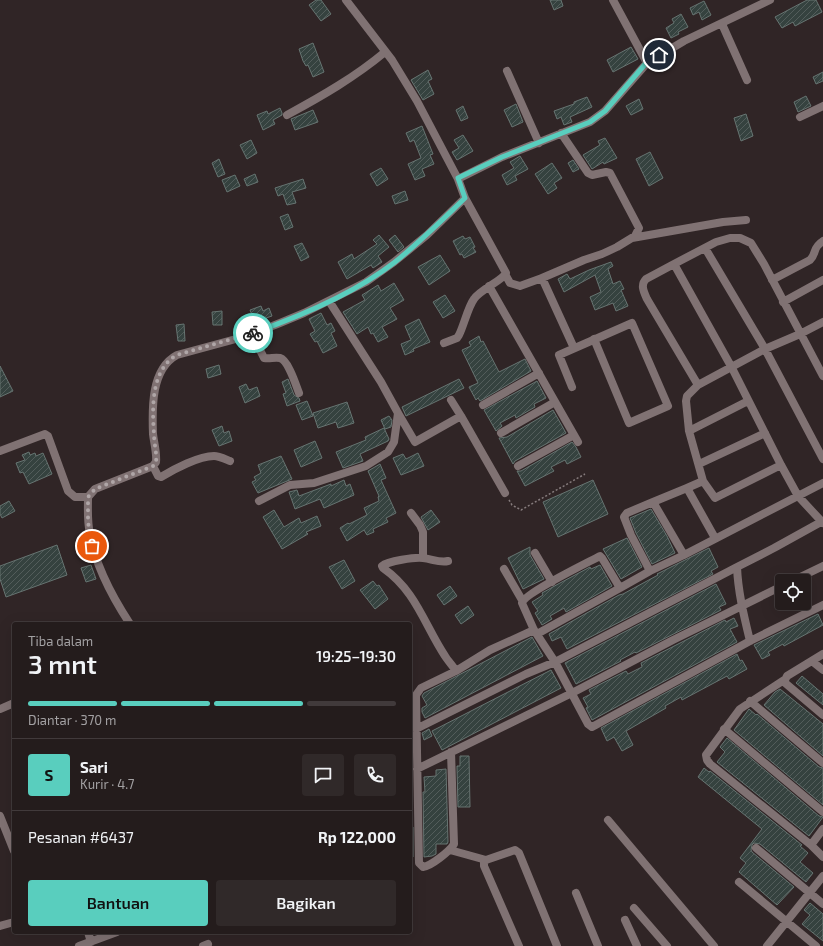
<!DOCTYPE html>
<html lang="id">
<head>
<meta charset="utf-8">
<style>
	body { margin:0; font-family:"Exo 2",sans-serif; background:#302929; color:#f1f3f6; height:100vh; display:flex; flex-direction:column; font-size:15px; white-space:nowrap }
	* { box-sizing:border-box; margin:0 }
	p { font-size:13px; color:#a3a1a3 }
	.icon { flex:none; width:22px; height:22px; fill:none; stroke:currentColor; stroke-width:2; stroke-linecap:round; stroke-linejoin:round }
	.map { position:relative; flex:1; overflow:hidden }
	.side { position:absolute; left:12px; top:622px; width:400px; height:312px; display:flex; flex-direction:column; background:#241c1c; border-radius:4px; box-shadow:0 4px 16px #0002,0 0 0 1px #413a3b }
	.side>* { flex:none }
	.controls { position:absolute; left:775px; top:574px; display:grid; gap:8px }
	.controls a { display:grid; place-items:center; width:36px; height:36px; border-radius:4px; background:#241c1c; box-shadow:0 4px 16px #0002,0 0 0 1px #413a3b; font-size:20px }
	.pin { position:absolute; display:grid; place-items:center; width:34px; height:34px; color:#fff; margin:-17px; border:2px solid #fff; border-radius:50%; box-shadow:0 1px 4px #0007 }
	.courier { position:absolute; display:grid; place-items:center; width:40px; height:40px; margin:-20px; border:3px solid #59cebe; border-radius:50%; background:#fff; color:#222; box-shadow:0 1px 5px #0007 }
	.summary em { font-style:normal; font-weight:600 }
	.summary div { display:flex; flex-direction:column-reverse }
	.summary { display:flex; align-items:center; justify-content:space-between; height:68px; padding:0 16px }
	h1 { font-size:26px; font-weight:600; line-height:30px }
	.bar { display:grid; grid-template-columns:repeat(4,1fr); gap:6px 4px; align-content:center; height:48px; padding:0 16px }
	.bar i { height:5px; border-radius:3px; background:#413a3b }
	.bar .active { background:#59cebe }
	.bar p { grid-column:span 4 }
	.line { display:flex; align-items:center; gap:10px; padding:0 16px; border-top:1px solid #413a3b }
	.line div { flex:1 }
	.round { display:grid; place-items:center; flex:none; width:42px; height:42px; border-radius:4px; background:#302929 }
	.action { display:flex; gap:8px; margin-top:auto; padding:8px 16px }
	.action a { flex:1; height:46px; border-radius:4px; background:#59cebe; color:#111; font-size:16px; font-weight:600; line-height:46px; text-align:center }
	.action a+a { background:#302929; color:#f1f3f6 }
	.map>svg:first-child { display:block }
</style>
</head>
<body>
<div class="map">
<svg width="823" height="946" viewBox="0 0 823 946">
	<defs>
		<pattern id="building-hatch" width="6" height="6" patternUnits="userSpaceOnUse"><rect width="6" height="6" fill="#35423f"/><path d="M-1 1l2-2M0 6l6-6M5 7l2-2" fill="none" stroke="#535d5b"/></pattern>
	</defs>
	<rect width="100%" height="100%" fill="#302526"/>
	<path fill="url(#building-hatch)" stroke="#667471" d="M316,0h5l10,14 -10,7 -12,-16z
		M550,0h11l2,6 -9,4z
		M807,0h9l6,12 -27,14 -2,-4 -11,6 -7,-11z
		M704,1l7,14 -9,5 -3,-8 -6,3 -3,-7z
		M681,14l7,13 -10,5 1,2 -8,4 -5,-10 8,-5 -2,-4z
		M313,43l11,29 -11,5 -5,-12 -2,1 -3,-5 -4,-12z
		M631,47l7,12 -25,13 -6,-12z
		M428,70l4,9 -4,2 6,13 -11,6 -12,-20z
		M823,72v9l-7,3 -3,-7z
		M806,96l5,10 -13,6 -4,-10z
		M587,97l5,10 -22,10 2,5 -8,3 -3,-8 -4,2 -3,-8 20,-7v-2z
		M639,99l4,10 -12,6 -5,-9z
		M516,104l7,18 -11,5 -8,-17z
		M463,106l5,12 -7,3 -5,-11z
		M280,108l2,5v2l-9,5 2,4 -12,6 -6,-15 10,-4 1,3z
		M313,110l5,12 -23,8 -4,-11z
		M746,114l7,22 -12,5 -7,-23z
		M422,126l11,28 -3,1 4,9 -12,5 3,7 -10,4 -7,-16 13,-6 -7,-18 -4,2 -4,-9z
		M463,135l10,16 -16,9 -5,-8 7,-4 -5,-8z
		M605,138l12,20 -13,6 -1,-2 -11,7 -9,-14 17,-10 -2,-4z
		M251,140l6,13 -10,6 -7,-14z
		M650,152l13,26 -14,8 -13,-27z
		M520,156l8,13 -13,7 2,4 -10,5 -5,-10 12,-7 -4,-6z
		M219,159l6,15 -7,3 -6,-14z
		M573,160l6,9 -6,3 -5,-9z
		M552,163l10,15 -8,5 3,5 -9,6 -13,-20z
		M381,168l7,11 -11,7 -7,-12z
		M255,174l3,8 -11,4 -3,-7z
		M235,175l5,11 -13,6 -5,-12z
		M303,179l3,9 -14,4 4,11 -9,2 -4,-11 -5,2 -3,-8z
		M405,191l3,9 -13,4 -3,-8z
		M288,214l5,13 -8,3 -5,-13z
		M379,235l10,12 -11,9 4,6 -9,6 -2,-3 -24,14 -9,-17 14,-8 2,5 23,-15 -4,-4z
		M395,235l9,12 -6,5 -9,-12z
		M463,236l2,3 5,-2 5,10 -2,1 3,4 -12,6 -2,-4 -2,1 -7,-14z
		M302,243l7,14 -8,4 -7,-15z
		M440,255l10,16 -21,14 -11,-18z
		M611,262l2,4 -5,3 5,15 7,-3 4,8 -3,1 7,16 -12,5 -3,-8 -18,7 -5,-13 11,-5 -6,-17 -31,17 -6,-13 9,-5 3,5 19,-9z
		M394,283l10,17 -14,8 7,11 -15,8 6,10 -10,5 -5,-9 -2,1 -3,-7 -11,7 -14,-22 22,-12 -3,-5 5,-3 11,-7 3,6z
		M445,295l10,16 -12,7 -10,-16z
		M261,306l2,5 6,-3 3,8 -6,2 1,3 -11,4 -6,-15z
		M222,311v14h-9l-1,-13z
		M321,313l6,12 4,-2 4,8 -4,2 6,13 -14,7 -6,-12 -2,1 -5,-8 5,-3 -6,-12z
		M419,319l11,23 -17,7 1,2 -9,4 -4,-11 10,-4 -6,-14z
		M184,324l1,17h-7l-2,-16z
		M479,336l2,6 2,-1 16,31 26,-13 6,12 -51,30 -2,-3 -2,2 -7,-13 9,-4 -16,-33 9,-4 -2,-4z
		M219,365l2,9 -13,4 -2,-9z
		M0,366l13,25 -13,6z
		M288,379l6,16 5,3 1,3 -13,5 -4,-12 3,-1 -4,-11z
		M459,379l5,9 -58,28 -4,-9z
		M537,381l9,17 -12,6 1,3 -19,11 -1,-3 -15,8 2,3 -6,5 -12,-21z
		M246,384l3,6 8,-3 3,9 -15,7 -6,-16z
		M307,401l6,15 -11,4 -6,-15z
		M347,402l7,21 -16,5 -2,-6 -18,6 -5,-15z
		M553,410l13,23 -51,28 -2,3 -14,-26 8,-1z
		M389,416l3,4 -1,7 -6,2 -4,-9z
		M222,426l2,7 5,-2 3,10 -13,5 -7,-16z
		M384,428l5,11 -1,2 -28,13 3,7 -20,7 -7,-16 30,-12 -1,-3z
		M315,441l7,17 -21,9 -7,-17z
		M572,442l4,5 5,10 -14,7 -2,-4 -14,7 3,4 -29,15 -8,-15h4z
		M29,452l1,3 5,-2 1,3 7,-3 9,21 -23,10 -6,-12 -3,1 -4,-10 9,-3 -3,-5z
		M418,453l6,13 -23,9 -8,-17 10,-4 3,5z
		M281,456l11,23 -34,14 -6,-11 4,-2 -2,-3 7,-4 -3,-8z
		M380,464l6,14 -5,2 15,33 -10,5 2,4 -15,7 1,3 -7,3 -3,-5 -17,11 -7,-13 8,-5 1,1 18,-9 -3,-7 15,-7 -1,-4 1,-1 -11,-25z
		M344,480l2,6 4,-2 4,11 -30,13 -4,-9 -25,10 -6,-17 8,-2 2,6 32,-12v2z
		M593,480l15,34 -50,23 -15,-35z
		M9,501l6,10 -13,7 -2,-4v-8z
		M651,509l16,27 8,17 -23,11 -16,-31 -6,-15z
		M274,510l10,17 15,-9 2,5 16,-7 4,10 -15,6 2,2 -26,15 -19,-32z
		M431,510l9,12 -12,8 -7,-13z
		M627,538l15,29 -21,12 -18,-30z
		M57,545l10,30 -61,22 -6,-18v-13z
		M530,547v8l14,24 -21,10 -15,-31z
		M709,548l9,19 -7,4 2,3 -146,75 -6,-12 -9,4 -3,-7 70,-39 4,-1 35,-19 -1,-1z
		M344,560l11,21 -13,8 -13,-22z
		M91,565l5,14 -10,3 -5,-14z
		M600,565l12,21 -46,26 -2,-4 -14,8 2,3 -10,6 -7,-12 3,-2 -6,-9 11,-7 -1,-2 18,-10 30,-16 1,2z
		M373,581l4,5 2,-1 9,14 -13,10 -15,-19z
		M716,584l10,20 -7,3 2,3 -85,43 -1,-1 -15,8 1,1 -45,23 -11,-21z
		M450,586l7,10 -13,9 -7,-10z
		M468,606l6,9 -13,9 -6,-9z
		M818,614l5,11 -39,21 -1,-2 -15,8 2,3 -8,4 -8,-14z
		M734,618l4,8 -8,3 7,13 -145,78 -6,-12 2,-1 -5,-9 8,-4 -2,-4 37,-19 2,3 14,-7 -1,-4 84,-43 1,2z
		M532,637l11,19 -118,62 -3,-6v-4l5,-3 -5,-9 2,-3z
		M737,654l3,7 2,-1 5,9 -18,10 -2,-3 -45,24 -1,-3 -16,9 1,2 -40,23 7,14 -11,6 -8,-14 -7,4 -6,-13z
		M551,670l10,18 -119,62 -10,-19z
		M802,676l21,18v11l-27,-22z
		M780,689l43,35v32l-59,-51 11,-13z
		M749,709l7,6 1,-1 62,53 4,1v37l-89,-75z
		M429,729l3,7 -8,4 -2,-7z
		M727,738l92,78 4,1 -14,19 -92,-74 8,-10 -5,-5z
		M460,756h9l1,51h-12l-1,-39v-2h3z
		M704,768l5,4 1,-1 92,74 -2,1 8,7 -8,9 13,11 -7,9 -46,-38 -6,-1 -2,2 -1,5 1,2 42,35 -17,18 -38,-33 7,-9 -6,-5 22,-29 -64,-52z
		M446,769l2,73 -1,2h-11v10l-4,2 -8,1 -1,-65h2l-1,-15 12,-1v-6z
		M410,827h3v30h-3z
		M810,903l13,11v27l-21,-17 8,-9 -6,-5z"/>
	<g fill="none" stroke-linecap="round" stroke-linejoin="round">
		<path stroke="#867c7d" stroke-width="1.5" stroke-dasharray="2 2" stroke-linecap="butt" d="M509,500l3,5 9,5 64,-36"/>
		<path stroke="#807273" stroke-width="8" d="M346,0l46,60 25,41 41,78
			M613,0l34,63
			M722,24l25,56
			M507,71l32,72
			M287,115c35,-19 68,-38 98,-63
			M800,117l23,-11
			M632,238l91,-16 23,-2
			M705,248l60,101 58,110
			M674,264l-28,15c-6,6 -2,13 1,20l51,86
			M505,274l5,9 10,3 22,-8 42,-18 18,-6 15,-7 18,-11 4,-8 -29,-55 -4,-1 -14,3 -4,-2 -27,-40
			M542,278l32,70
			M772,280l38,-20c7,-7 2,-12 13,-19
			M489,286l89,156
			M783,302l40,-22
			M252,334l12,24c6,1 10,-1 16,0 8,2 16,27 19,35
			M444,343l13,-5 2,-3c5,-10 9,-28 15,-36 7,-10 28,-18 32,-26l-41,-75
			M823,376l-59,-112 -13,-21 -11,-5h-10l-14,4 -42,22 58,104 49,97 17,31 25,27
			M572,387l-13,-32 73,-32 36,83 -39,17 -35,-84
			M451,400l10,16
			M483,405l56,-32
			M398,413l17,29 46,-26 44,77
			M689,431l59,-30
			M501,433l54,-31
			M0,451l45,-17 3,2 20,55 7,6h13
			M699,464l66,-31
			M781,465l-66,33 -12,-17 -14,-50 -3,-30 1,-5 11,-11 67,-36 35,-15 23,-12
			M153,466l5,10 3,1c13,-8 38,-21 53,-21 5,0 11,3 16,5
			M518,466l56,-31
			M703,481l-16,7 28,50
			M823,483l-139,72 -34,16 -30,17 -18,-30 -2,-2c-13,7 -75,37 -78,47l12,27 21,32 33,62 4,3 158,-86 73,-36
			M259,501l31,-16 24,-2 52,-17 22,-14 6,-10 4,-29 -17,-31 -52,-81
			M411,513l9,12 3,7v26
			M535,553l17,29
			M684,555l-31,-53 34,-14
			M448,561c-8,2 -16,-2 -25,-3 -8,-1 -35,3 -41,8l1,2c33,23 41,56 62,88 3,5 8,10 11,15
			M504,569l18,31
			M650,571l-19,-36 -7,-18 3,-4 26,-11
			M792,581l31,-15
			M130,624c-17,-26 -35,-60 -40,-90 -3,-13 -2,-25 -2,-37l7,-8 53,-21 5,-2 3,-4c1,-9 -2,-19 -3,-28 -1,-26 -2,-65 24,-79l70,-19 33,-13 24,-10 62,-31 28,-20 33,-27 38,-37 -7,-19 44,-22 88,-35 15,-11 42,-48 37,-22 86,-41
			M537,634l83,-46
			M750,641c-6,-25 -12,-49 -13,-74l37,-19 47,-26
			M823,654l-36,22 -3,6 39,33
			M813,662l10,8
			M784,680l-44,29 -34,46 1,5 3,4 101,81 12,12
			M750,701l73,62
			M0,709l14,-6
			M416,729l110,-55 29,-12 182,-95
			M724,729l99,83
			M451,752l3,92c-4,7 -23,22 -31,23l-4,-4 -3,-168 5,-7 35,-17 34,-21 44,-20
			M417,769l155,-76 101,-53 109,-54
			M0,816l14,35
			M608,820l106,126
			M811,845l12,-16
			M756,848l67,56
			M450,850l36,10
			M739,882l77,64
			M576,893l22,53
			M634,908l33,38
			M625,920l12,26
			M0,926l14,-4
			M88,932l3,10
			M79,946l38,-14
			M203,946l5,-2
			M519,946l-35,-80v-3l2,-3 29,-10 4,3 38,93
			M767,946l56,-70"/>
	</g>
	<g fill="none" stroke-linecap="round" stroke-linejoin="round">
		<path stroke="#afa6a7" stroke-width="4" stroke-dasharray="0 7.2" d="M92,546l-4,-24v-25l7,-8 53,-21 5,-2 3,-4c1,-9 -2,-18 -2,-28 -2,-26 -3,-65 23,-79l76,-22"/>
		<path stroke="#59cebe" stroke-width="5" d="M253,333c48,-17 101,-39 142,-71 25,-20 47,-42 70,-64l-7,-20 44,-21 88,-35 15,-11 42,-49 12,-7"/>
	</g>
</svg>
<div class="controls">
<a><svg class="icon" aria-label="locate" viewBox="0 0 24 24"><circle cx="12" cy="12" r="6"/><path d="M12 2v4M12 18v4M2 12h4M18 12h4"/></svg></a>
</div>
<div class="pin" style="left:92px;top:546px;background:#ea580c"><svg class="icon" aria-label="bag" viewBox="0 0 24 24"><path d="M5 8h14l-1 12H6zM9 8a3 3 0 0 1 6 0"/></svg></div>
<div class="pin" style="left:659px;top:55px;background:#1f2937"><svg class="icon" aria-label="home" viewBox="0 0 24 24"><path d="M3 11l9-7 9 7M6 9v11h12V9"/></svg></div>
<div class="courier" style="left:253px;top:333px"><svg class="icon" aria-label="bike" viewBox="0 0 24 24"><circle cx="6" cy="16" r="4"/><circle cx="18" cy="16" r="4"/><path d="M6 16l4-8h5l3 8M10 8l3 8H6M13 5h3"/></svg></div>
<section class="side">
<div class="summary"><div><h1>3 mnt</h1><p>Tiba dalam</p></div><em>19:25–19:30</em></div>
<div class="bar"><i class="active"></i><i class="active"></i><i class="active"></i><i></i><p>Diantar · 370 m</p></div>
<div class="line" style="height:72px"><b class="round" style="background:#59cebe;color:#111">S</b><div><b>Sari</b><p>Kurir · 4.7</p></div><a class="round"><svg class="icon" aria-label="chat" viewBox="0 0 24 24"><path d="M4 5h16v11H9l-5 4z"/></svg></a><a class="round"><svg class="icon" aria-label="phone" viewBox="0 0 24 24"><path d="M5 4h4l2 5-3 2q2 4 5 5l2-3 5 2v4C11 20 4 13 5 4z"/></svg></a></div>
<div class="line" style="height:52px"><div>Pesanan #6437</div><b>Rp 122,000</b></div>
<div class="action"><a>Bantuan</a><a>Bagikan</a></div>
</section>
</div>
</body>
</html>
